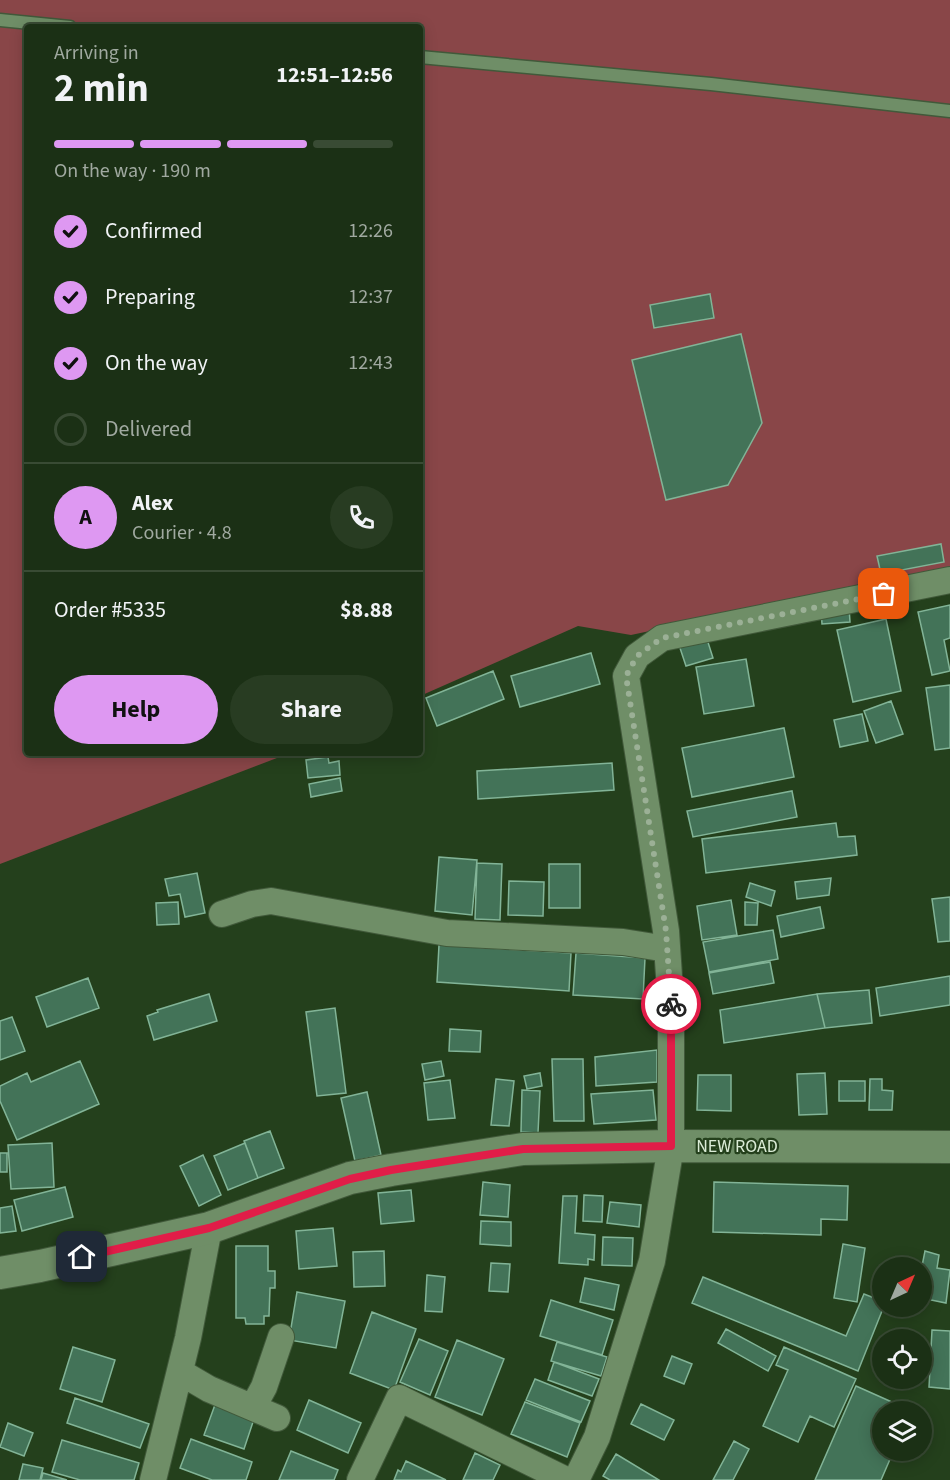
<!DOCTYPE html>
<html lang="en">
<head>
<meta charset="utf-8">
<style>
	body { margin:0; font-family:"Source Sans 3",sans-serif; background:#283c22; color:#f1f3f6; height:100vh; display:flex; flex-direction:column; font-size:22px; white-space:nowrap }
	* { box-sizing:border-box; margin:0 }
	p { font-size:20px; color:#a0a9a0 }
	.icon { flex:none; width:33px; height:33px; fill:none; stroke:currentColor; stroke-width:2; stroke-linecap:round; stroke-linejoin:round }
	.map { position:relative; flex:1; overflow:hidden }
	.panel { position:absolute; left:24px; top:24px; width:399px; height:732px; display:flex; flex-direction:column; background:#1b3015; border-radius:6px; box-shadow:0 3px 15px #0003,0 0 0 2px #394b34 }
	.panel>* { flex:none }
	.needle { width:39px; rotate:44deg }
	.tools { position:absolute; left:872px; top:1257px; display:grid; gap:12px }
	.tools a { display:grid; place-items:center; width:60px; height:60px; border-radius:50%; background:#1b3015; box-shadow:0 3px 15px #0003,0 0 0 2px #394b34; font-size:30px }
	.pin { position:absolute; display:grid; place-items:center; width:51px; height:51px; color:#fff; margin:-26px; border-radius:12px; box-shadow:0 3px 9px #0006 }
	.courier { position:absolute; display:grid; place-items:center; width:60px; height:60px; margin:-30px; border:4px solid #e11d48; border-radius:50%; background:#fff; color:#222; box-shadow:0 2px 8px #0007 }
	.head em { font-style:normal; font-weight:700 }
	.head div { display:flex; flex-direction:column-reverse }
	.head { display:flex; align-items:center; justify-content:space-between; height:102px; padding:0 30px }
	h1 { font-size:39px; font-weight:700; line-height:45px }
	.bar { display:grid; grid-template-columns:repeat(4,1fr); gap:9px 6px; align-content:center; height:72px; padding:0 30px }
	.bar i { height:8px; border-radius:4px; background:#394b34 }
	.bar .on { background:#de98f2 }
	.bar p { grid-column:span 4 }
	.line { display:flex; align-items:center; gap:15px; padding:0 30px; border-top:2px solid #394b34 }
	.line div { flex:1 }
	.round { display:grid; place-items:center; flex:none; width:63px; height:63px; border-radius:32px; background:#283c22 }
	ol { padding:0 30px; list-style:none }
	li { display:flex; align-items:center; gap:18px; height:66px }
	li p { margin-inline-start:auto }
	li .icon { padding:6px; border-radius:50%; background:#de98f2; color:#111; stroke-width:4 }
	li:last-child { color:#a0a9a0 }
	li i { width:33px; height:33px; border:3px solid #394b34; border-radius:50% }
	.primary-button { display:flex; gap:12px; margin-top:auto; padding:12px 30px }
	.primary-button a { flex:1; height:69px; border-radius:36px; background:#de98f2; color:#111; font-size:24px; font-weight:700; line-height:69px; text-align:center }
	.primary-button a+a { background:#283c22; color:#f1f3f6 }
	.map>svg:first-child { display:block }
</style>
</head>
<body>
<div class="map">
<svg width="950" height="1480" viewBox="0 0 950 1480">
	<rect width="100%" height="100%" fill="#24401c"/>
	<path fill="#894648" d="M0,0h950v567l-319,68 -53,-9 -158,70v-669h-393v726h263l-290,111z"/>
	<path fill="#437358" stroke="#82b497" stroke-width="1.5" d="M710,294l4,24 -60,10 -4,-23z
		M741,334l21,89 -34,62 -62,15 -34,-140z
		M941,544l3,18 -63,12 -4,-18z
		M950,605v33l-6,2 6,31 -18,4 -14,-63z
		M849,607l1,15 -28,2 -1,-15z
		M886,619l15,72 -48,11 -16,-72z
		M706,636l7,22 -27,8 -7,-21z
		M591,653l9,31 -80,23 -9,-31z
		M746,659l8,47 -50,8 -8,-47z
		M493,671l11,28 -67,27 -11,-28z
		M950,685v63l-15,2 -9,-62z
		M891,701l12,33 -27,9 -12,-32z
		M862,714l6,27 -28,6 -6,-27z
		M784,728l10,49 -102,20 -10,-49z
		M328,757l1,6 10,-2 1,14 -32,3 -2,-18z
		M612,763l2,27 -136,9 -1,-28z
		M340,778l2,13 -31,6 -2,-13z
		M792,791l5,26 -104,20 -6,-26z
		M836,823l2,14 17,-1 2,19 -151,18 -4,-34z
		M439,857l38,3 -5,55 -37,-4z
		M477,863l25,1 -2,56 -25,-1z
		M549,864h31v44h-31z
		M197,873l8,40 -20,4 -5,-23 -11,2 -4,-17z
		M831,878l-2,17 -32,4 -2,-17z
		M509,881l35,1 -1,34 -35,-1z
		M750,883l25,8 -4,15 -25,-9z
		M950,897v44l-12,1 -6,-43z
		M731,900l6,35 -35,5 -5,-34z
		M178,902l1,22 -22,1 -1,-22z
		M745,902l13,1 -1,22h-12z
		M820,907l4,21 -43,9 -4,-21z
		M773,930l5,29 -69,13 -6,-30z
		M439,945l132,8 -2,38 -132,-9z
		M576,953l69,5 -2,41 -70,-4z
		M770,962l4,21 -61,11 -4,-21z
		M950,976v29l-70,11 -4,-28z
		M88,978l11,30 -52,19 -11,-30z
		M869,990l3,33 -47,5 -8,-34z
		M209,994l8,27 -63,19 -7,-24 11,-4 -1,-2z
		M817,994l8,34 -101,15 -4,-33z
		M335,1008l11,85 -29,3 -11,-84z
		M12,1017l13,34 -25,9v-39z
		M450,1029l31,2 -1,21 -31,-1z
		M657,1050v32l-61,4 -1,-29z
		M552,1059h31l1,62h-30z
		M80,1061l19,43 -82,36 -17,-39v-15l27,-13 4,9z
		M441,1061l3,15 -19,4 -3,-16z
		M540,1073l2,13 -15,3 -3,-13z
		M825,1073l2,41 -28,1 -2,-41z
		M698,1075h33v36l-34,-1z
		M496,1079l18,2 -5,45 -18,-1z
		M870,1079h12v11l11,1 -1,19h-23z
		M450,1080l5,38 -27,2 -4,-37z
		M839,1081h26v20h-26z
		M522,1090l18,1 -2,42 -17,-1z
		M653,1090l3,30 -62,4 -3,-30z
		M367,1092l14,63 -26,6 -14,-63z
		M270,1131l14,37 -26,10 -14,-37z
		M52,1143l2,44 -43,2 -3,-44z
		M245,1143l13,35 -30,12 -14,-34z
		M0,1153h7v19h-7z
		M203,1155l18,40 -22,11 -19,-40z
		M483,1182l27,3 -2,32 -28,-2z
		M714,1182l134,4 -1,34 -26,-1v16l-108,-3z
		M65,1187l8,30 -51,14 -8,-31z
		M411,1190l3,31 -33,3 -3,-31z
		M584,1195l19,1 -1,26 -19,-1z
		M563,1196h14l-2,37 20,2 -1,25 -6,-1v6l-29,-2z
		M610,1202l31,3 -2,22 -32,-4z
		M12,1206l4,25 -16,2v-25z
		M481,1221l30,1v24l-31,-2z
		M333,1228l4,38 -38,3 -3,-38z
		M603,1237l30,1 -1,28 -30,-1z
		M843,1244l22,4 -8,54 -23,-4z
		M236,1246h32v25h7v17h-5l-1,28h-5v8h-18l-1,-6h-9z
		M384,1251l1,35 -31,1 -1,-35z
		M925,1251l14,4 -2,13 13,2 -4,33 -25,-5v-27z
		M491,1263l19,1 -2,28 -19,-1z
		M427,1275l18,2 -3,35 -17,-1z
		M703,1277l143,59 18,-42 18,7v5h2l-26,65 -166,-68z
		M585,1278l34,7 -5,25 -34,-8z
		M297,1292l48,9 -9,47 -47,-8z
		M551,1300l62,20 -11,35 -62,-19z
		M372,1312l44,17 -22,61 -44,-17z
		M726,1329l50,27 -8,15 -50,-28z
		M932,1330l18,1v58l-21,-2z
		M419,1339l29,12 -18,44 -30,-13z
		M457,1340l47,19 -22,56 -47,-18z
		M557,1342l50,15 -6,19 -50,-15z
		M73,1347l42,13 -13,42 -42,-13z
		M784,1347l72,32 -22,48 -24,-11 -12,26 -35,-16 25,-56 -12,-5z
		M672,1356l20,8 -8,20 -20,-8z
		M554,1362l45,17 -7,17 -44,-16z
		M535,1379l55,22 -9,21 -55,-22z
		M856,1386l56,25 -30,1v38h12l-13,30h-66z
		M75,1398l74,26 -9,24 -73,-25z
		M309,1400l52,23 -13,30 -51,-23z
		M216,1402l39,14 -11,33 -40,-14z
		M525,1402l55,21 -13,34 -56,-23z
		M641,1404l33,16 -10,20 -33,-16z
		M8,1423l25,10 -9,23 -24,-9z
		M191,1439l61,23 -6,18h-34l-32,-12z
		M62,1440l77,23 -5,17h-54l-28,-8z
		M734,1441l15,8 -16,31h-20z
		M291,1451l47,19 -4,10h-55z
		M475,1453l25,12 -7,15h-30z
		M616,1454l43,26h-49l-7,-4z
		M406,1461l40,19h-52l4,-10 3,2z
		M23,1464l20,4 -3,12h-21z
		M43,1473l24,7h-26z"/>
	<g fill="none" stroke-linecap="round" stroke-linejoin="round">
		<defs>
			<path id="service" d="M0,20l70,7
				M420,57l291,27 239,27"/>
			<path id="minor" d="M222,914l30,-10 19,-3 176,32 176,9 44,7
				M180,1372l29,17 68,29
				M253,1407l11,-20 17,-50
				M153,1480l35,-142 21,-110
				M360,1480l39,-82 167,82
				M576,1480l21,-43 55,-176 19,-115v-140l-5,-75 -40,-255 11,-20 25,-18 288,-58"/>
			<path id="tertiary" d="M0,1273l40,-7 169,-38 141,-50 41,-8 132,-21 148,-3 279,1"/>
		</defs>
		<use href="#service" stroke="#41593a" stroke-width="15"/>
		<use href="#minor" stroke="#41593a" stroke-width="28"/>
		<use href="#tertiary" stroke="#41593a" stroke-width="34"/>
		<use href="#service" stroke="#6f8e67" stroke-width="12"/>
		<use href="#minor" stroke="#6f8e67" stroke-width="26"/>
		<use href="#tertiary" stroke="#6f8e67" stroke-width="32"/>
	</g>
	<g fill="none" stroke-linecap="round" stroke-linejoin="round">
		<path stroke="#9bb096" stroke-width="6" stroke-dasharray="0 10.8" d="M671,1004l-5,-73 -40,-255 11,-20 25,-18 222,-44"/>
		<path stroke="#e11d48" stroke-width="8" d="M82,1257l127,-29 141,-49 41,-9 132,-21 148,-3v-142"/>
	</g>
	<g text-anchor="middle" stroke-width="4.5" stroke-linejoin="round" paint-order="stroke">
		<g font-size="18" fill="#dbecd7" stroke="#24401c">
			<text x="737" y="1152">NEW ROAD</text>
		</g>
	</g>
</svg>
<div class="tools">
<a><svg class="needle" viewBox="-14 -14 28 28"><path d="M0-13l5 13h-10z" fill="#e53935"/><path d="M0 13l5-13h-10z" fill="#a0a9a0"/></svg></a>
<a><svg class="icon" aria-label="locate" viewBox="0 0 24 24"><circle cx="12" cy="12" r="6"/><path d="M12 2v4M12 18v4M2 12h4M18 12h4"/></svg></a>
<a><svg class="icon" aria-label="layers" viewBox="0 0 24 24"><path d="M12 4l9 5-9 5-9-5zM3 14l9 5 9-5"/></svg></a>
</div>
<div class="pin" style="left:884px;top:594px;background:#ea580c"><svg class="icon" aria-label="bag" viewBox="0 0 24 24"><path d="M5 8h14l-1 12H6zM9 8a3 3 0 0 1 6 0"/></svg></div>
<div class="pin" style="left:82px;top:1257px;background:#1f2937"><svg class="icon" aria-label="home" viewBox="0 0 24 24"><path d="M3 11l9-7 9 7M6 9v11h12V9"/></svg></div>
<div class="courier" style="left:671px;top:1004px"><svg class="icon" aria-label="bike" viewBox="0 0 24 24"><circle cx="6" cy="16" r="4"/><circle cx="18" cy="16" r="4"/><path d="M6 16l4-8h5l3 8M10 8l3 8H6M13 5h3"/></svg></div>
<section class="panel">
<div class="head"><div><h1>2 min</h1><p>Arriving in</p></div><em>12:51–12:56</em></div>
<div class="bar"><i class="on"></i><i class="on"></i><i class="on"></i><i></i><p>On the way · 190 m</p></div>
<ol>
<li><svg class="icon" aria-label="check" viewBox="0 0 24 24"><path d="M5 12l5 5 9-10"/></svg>Confirmed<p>12:26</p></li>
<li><svg class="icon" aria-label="check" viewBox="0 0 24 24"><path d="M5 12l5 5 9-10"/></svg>Preparing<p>12:37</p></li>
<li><svg class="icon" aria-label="check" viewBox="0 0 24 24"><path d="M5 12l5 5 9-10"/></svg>On the way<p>12:43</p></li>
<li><i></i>Delivered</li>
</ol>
<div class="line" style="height:108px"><b class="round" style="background:#de98f2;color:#111">A</b><div><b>Alex</b><p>Courier · 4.8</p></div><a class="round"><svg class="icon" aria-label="phone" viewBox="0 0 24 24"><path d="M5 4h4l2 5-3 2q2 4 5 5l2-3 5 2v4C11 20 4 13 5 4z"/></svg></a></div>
<div class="line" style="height:78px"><div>Order #5335</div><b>$8.88</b></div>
<div class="primary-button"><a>Help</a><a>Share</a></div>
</section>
</div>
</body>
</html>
